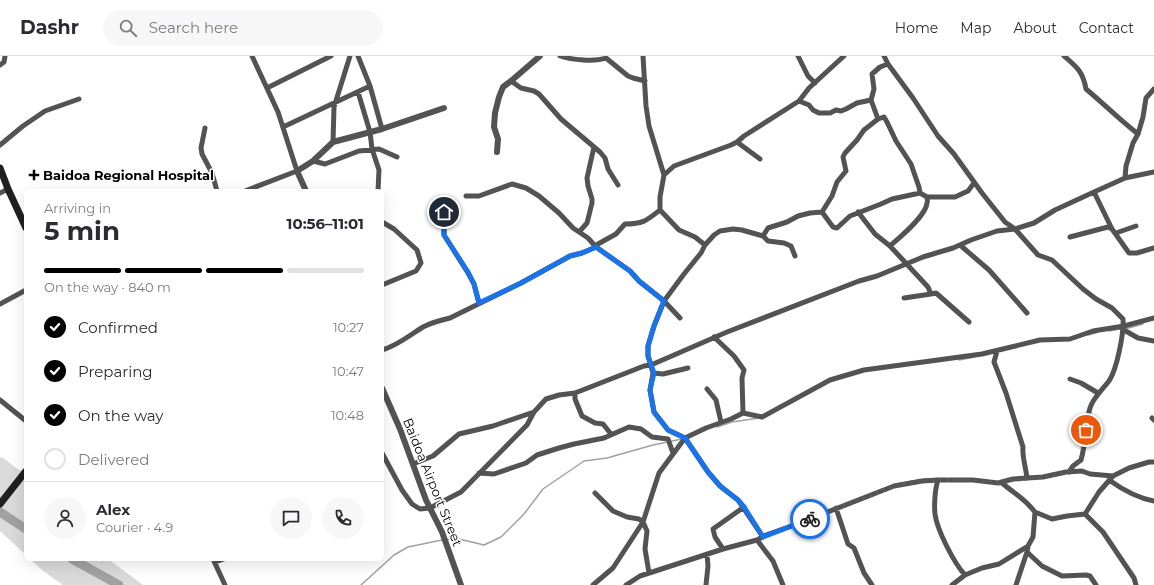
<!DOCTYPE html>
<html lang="en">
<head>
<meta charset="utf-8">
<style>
	body { margin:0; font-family:Montserrat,sans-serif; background:#f7f7f7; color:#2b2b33; height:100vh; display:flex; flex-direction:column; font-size:15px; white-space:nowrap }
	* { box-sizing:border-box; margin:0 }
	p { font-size:13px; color:#7c7c81 }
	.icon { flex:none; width:22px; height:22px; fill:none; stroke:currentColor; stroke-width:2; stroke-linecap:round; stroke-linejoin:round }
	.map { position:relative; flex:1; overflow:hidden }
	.sheet { position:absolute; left:24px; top:133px; width:360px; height:372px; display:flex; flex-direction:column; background:#fff; border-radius:6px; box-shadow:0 4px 16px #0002 }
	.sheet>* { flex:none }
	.pin { position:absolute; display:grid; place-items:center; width:34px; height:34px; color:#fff; margin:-17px; border:2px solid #fff; border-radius:50%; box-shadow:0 1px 4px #0007 }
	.courier { position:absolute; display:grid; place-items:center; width:40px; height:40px; margin:-20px; border:3px solid #1a73e8; border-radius:50%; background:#fff; color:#222; box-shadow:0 1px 5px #0007 }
	.overview em { font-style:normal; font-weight:700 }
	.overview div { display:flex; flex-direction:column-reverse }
	.overview { display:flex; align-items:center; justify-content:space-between; height:68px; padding:0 20px }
	h1 { font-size:26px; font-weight:700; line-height:30px }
	.bar { display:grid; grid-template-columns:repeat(4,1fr); gap:6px 4px; align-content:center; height:48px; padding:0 20px }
	.bar i { height:5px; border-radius:3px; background:#e1e1e2 }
	.bar .active { background:#000 }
	.bar p { grid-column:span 4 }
	.line { display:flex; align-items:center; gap:10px; padding:0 20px; border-top:1px solid #e1e1e2 }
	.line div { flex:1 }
	.round { display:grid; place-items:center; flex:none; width:42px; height:42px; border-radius:21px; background:#f7f7f7 }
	ol { padding:0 20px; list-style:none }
	li { display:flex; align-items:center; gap:12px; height:44px }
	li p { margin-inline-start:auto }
	li .icon { padding:4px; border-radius:50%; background:#000; color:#fff; stroke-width:4 }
	li:last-child { color:#7c7c81 }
	li i { width:22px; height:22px; border:2px solid #e1e1e2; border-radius:50% }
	header { display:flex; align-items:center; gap:24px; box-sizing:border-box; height:56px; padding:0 20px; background:#fff; border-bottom:1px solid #e1e1e2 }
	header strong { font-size:19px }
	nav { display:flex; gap:22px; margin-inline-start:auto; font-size:14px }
	.search { width:280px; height:36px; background:#f7f7f7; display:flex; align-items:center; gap:10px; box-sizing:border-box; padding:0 14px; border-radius:22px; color:#7c7c81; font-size:15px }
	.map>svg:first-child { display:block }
</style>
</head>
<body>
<header>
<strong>Dashr</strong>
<div class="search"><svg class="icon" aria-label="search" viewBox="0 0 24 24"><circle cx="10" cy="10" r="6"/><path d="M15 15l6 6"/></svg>Search here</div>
<nav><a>Home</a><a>Map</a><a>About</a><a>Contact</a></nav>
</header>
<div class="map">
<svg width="1154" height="529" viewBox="0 0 1154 529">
	<rect width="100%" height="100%" fill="#fff"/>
	<path fill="#dadada" d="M2,401l17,13h7v85l-26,-24v-73z
		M30,503h78l35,26h-80l-21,-15z"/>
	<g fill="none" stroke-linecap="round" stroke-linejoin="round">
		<path stroke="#a1a1a1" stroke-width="1.5" d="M1125,273l18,-5
			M1109,275l12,-2
			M1088,279l8,-2
			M959,304l16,-3
			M717,371l15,-5 27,-4
			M446,484l9,-2 29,7 17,-8 23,-23 19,-25 41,-28 23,-3 46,-13 29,-6
			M361,529l33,-30 14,-8 34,-7"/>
		<path stroke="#a1a1a1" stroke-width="9" d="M0,456l26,17
			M72,503l47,26"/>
		<path stroke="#535353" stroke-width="5" d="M358,0l12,30 12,43
			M560,0c12,4 35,6 46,2l22,18 5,2 12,3
			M643,0l3,50 3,20 15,49 -4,22v13l19,20 16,7 10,8 -4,8 -17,21 -20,27 -10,25 -6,20v10l5,17 -3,17 4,22 14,18 17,8 23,34 12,14 18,14 25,37
			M798,0l10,20 7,7
			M1064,0c13,11 19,16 22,33 18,15 34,31 52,45
			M888,8l25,34 25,38 16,18 28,39 23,29 10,7 23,26 14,5 31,29 13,10 16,9 11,11c1,14 -6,50 -14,62 -7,9 -16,17 -19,27 -5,17 -4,35 -9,52l-8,6 -4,6
			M0,9l4,-3 1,-6
			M511,25l10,7 13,3 5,3 22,25 39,33 5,6 3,11 10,16
			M267,32l64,-32
			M358,36l12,40 2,17 7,21 -1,21
			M799,45l10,4 4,5 6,3h11l6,-3 5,1 5,-2 11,-6 14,-3
			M878,63l6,-2 3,5 9,19 15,23 8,23 1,6
			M283,71l87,-41
			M205,72l-4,20 1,6 10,19 5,18
			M333,86l1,-35 16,-51
			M737,86l23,17
			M0,89l23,-19 22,-15 34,-12
			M313,105l12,3 34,-13 20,-2 18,8
			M664,119l10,-9 57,-21 6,-3 7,-6 55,-35 10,-13 35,-32
			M1125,122l29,-6
			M245,135l52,-20 -19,-59 -26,-56
			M1094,136l31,-14 1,-12 7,-23 5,-9 5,-17 3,-19 8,-9
			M0,137l8,-4
			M466,140h13l33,-12 14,4 13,8 20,17 14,15 15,10 8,9 34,24 9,10 25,20 16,17
			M438,147l6,9v23l24,38 6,11 5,19
			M822,156l10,-16 5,-14 9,-11 -3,-14 2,-4 12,-13 7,-10 14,-11 -7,-19 3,-11 -2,-15 8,-7 8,-3 -4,-8
			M858,156l17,22 15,12 38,41 3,7 5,-1 33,29
			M382,166l12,7 23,21 4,13 -5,8 -34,14
			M579,176l8,-9 5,-20v-4l-4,-13 -1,-8 7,-31
			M1116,177l20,-7
			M763,180l5,-8 19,-6 11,-6 12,-3 12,-1 11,15 4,1 13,-12 31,-12 11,-5 28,-6 7,4h28l13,-6 6,-8
			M1070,181l38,-10 4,2
			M705,189l9,-10 6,-4 13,-2 9,1 21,6 5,5 16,2 7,3 4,10
			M960,189l29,25 38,43
			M890,190c9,-8 36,-30 37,-43 1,-2 0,-4 0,-6
			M904,242l27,-4
			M0,248l26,-14
			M1124,274l14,8 16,3
			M714,281l20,19 10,14 -2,8 1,35
			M382,294c15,-4 28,-15 41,-23 8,-4 18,-7 27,-9l71,-35 49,-27 12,-3 14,-6 2,-3 18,-10 9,-10c18,0 21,-3 35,-14
			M997,295l-3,11 12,31 17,54c-1,10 3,21 4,31
			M653,317l10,1 25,-6
			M1070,323l11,4 17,10
			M707,333l9,11 5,22
			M575,337v6l7,17 13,7 8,1 8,10
			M0,344l26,21
			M1152,362l2,2
			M382,397l20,37 10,14 8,5 10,-1 31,-16 66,-67 7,-13
			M413,408l20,-8 26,-22 34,-8 41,-14 12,-13 13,-4 16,-2 69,-27 7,-1 76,-33 132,-51 18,-5 46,-19 30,-9 18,-8 26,-9 18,-2 19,-6 21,-13 39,-18 18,37 17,24h8l17,-5
			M479,417l15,1 32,-11 11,-8 22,-7 15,-4 30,-6 25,-11 12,2 11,8 16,2 5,14
			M938,424c-3,9 -4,24 -3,34 2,16 19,49 30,61
			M1109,424c14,10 28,18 45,21
			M1002,427c13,11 22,15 33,29l-2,25 -5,9 -1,6 -11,33
			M595,437l18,18 14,6 12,2 4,3 4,9 -2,18 4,24
			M836,452l12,36 6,4 10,25 8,12
			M1035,456l17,7 15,-3 18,-2 14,-22 14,-16
			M1085,458l18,18 31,46 2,7
			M757,484l16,21 10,24
			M723,493l-8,-12 -2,-8 31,-22
			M1027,496l15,14 20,10 24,-1 4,1 6,9
			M213,503l12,26
			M215,506l9,-3
			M593,529l20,-17 30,-46 16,-49 26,-35 21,-10 25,-9 12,-6 19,4 68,-37 34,-10 118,-16 58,-14 30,-1 23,-8 31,-5 30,-8
			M626,529l14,-9 83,-27 34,-9 9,-5 31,-11 97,-38 28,-5 16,-1h35l25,3 15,-4 30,-2 23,-5 16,-1 8,3 23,2 16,-8 20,-6h5
			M706,529l2,-19 -1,-12
			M952,529l13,-10 17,-7 17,-4 29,-18"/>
		<path stroke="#535353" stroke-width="6" d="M497,96l1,-13 -4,-12 1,-14 4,-16 4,-10 8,-6 29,-25
			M306,135l-9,-20 16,-10 20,-19 49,-13 62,-21
			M382,332l18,41 26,71 16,32 19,53"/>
		<path stroke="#202020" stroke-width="7" d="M0,112l8,21 18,39
			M0,448l26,-33"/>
	</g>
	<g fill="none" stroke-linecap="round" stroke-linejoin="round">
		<path stroke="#595959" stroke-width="4" stroke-dasharray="0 7.2" d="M810,463l84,-33 28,-6h51l25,3 15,-3 30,-3 26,-5 4,-6 8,-6 5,-30"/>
		<path stroke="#1a73e8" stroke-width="5" d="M444,156v23l24,37 6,12 5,19 42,-20 49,-27 12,-3 14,-6 34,24 9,10 25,20 -10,25 -6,20v10l6,17 -4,17 4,22 14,18 17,8 23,34 12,14 18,14 6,7 19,30 47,-18"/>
	</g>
	<path fill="#000" stroke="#fff" stroke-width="1.5" d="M32 113h4v4h4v4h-4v4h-4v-4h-4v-4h4z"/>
	<g text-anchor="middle" stroke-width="3" stroke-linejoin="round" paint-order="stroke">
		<g font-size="13" font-weight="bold" fill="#000" stroke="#fff" text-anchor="start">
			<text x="43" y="124">Baidoa Regional Hospital</text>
		</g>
		<g font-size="13" fill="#000" stroke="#fff">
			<text transform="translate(433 426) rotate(68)" y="5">Baidoa Airport Street</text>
		</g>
	</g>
</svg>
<div class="pin" style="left:1086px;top:374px;background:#ea580c"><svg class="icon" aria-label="bag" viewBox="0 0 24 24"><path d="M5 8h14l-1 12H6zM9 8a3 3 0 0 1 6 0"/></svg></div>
<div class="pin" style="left:444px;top:156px;background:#1f2937"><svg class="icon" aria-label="home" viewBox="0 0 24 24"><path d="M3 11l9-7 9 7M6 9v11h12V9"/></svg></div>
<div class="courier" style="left:810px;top:463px"><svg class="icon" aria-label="bike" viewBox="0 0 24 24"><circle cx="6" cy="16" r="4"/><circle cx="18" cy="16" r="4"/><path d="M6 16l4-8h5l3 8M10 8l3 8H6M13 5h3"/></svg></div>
<section class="sheet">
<div class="overview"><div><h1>5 min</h1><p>Arriving in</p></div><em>10:56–11:01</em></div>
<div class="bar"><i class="active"></i><i class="active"></i><i class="active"></i><i></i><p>On the way · 840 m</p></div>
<ol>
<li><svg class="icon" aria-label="check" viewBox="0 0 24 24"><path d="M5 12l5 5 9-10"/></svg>Confirmed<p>10:27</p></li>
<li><svg class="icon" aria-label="check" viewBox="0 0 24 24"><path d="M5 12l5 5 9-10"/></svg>Preparing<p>10:47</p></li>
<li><svg class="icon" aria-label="check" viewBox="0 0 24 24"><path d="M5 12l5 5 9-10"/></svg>On the way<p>10:48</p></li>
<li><i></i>Delivered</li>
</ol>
<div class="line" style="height:72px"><a class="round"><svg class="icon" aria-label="person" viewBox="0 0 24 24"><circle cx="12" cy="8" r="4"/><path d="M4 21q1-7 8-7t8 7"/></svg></a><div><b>Alex</b><p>Courier · 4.9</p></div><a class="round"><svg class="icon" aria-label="chat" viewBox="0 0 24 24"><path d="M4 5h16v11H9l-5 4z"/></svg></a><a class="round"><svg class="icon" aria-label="phone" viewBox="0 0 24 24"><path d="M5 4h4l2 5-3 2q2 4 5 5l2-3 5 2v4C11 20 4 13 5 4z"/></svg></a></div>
</section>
</div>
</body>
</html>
